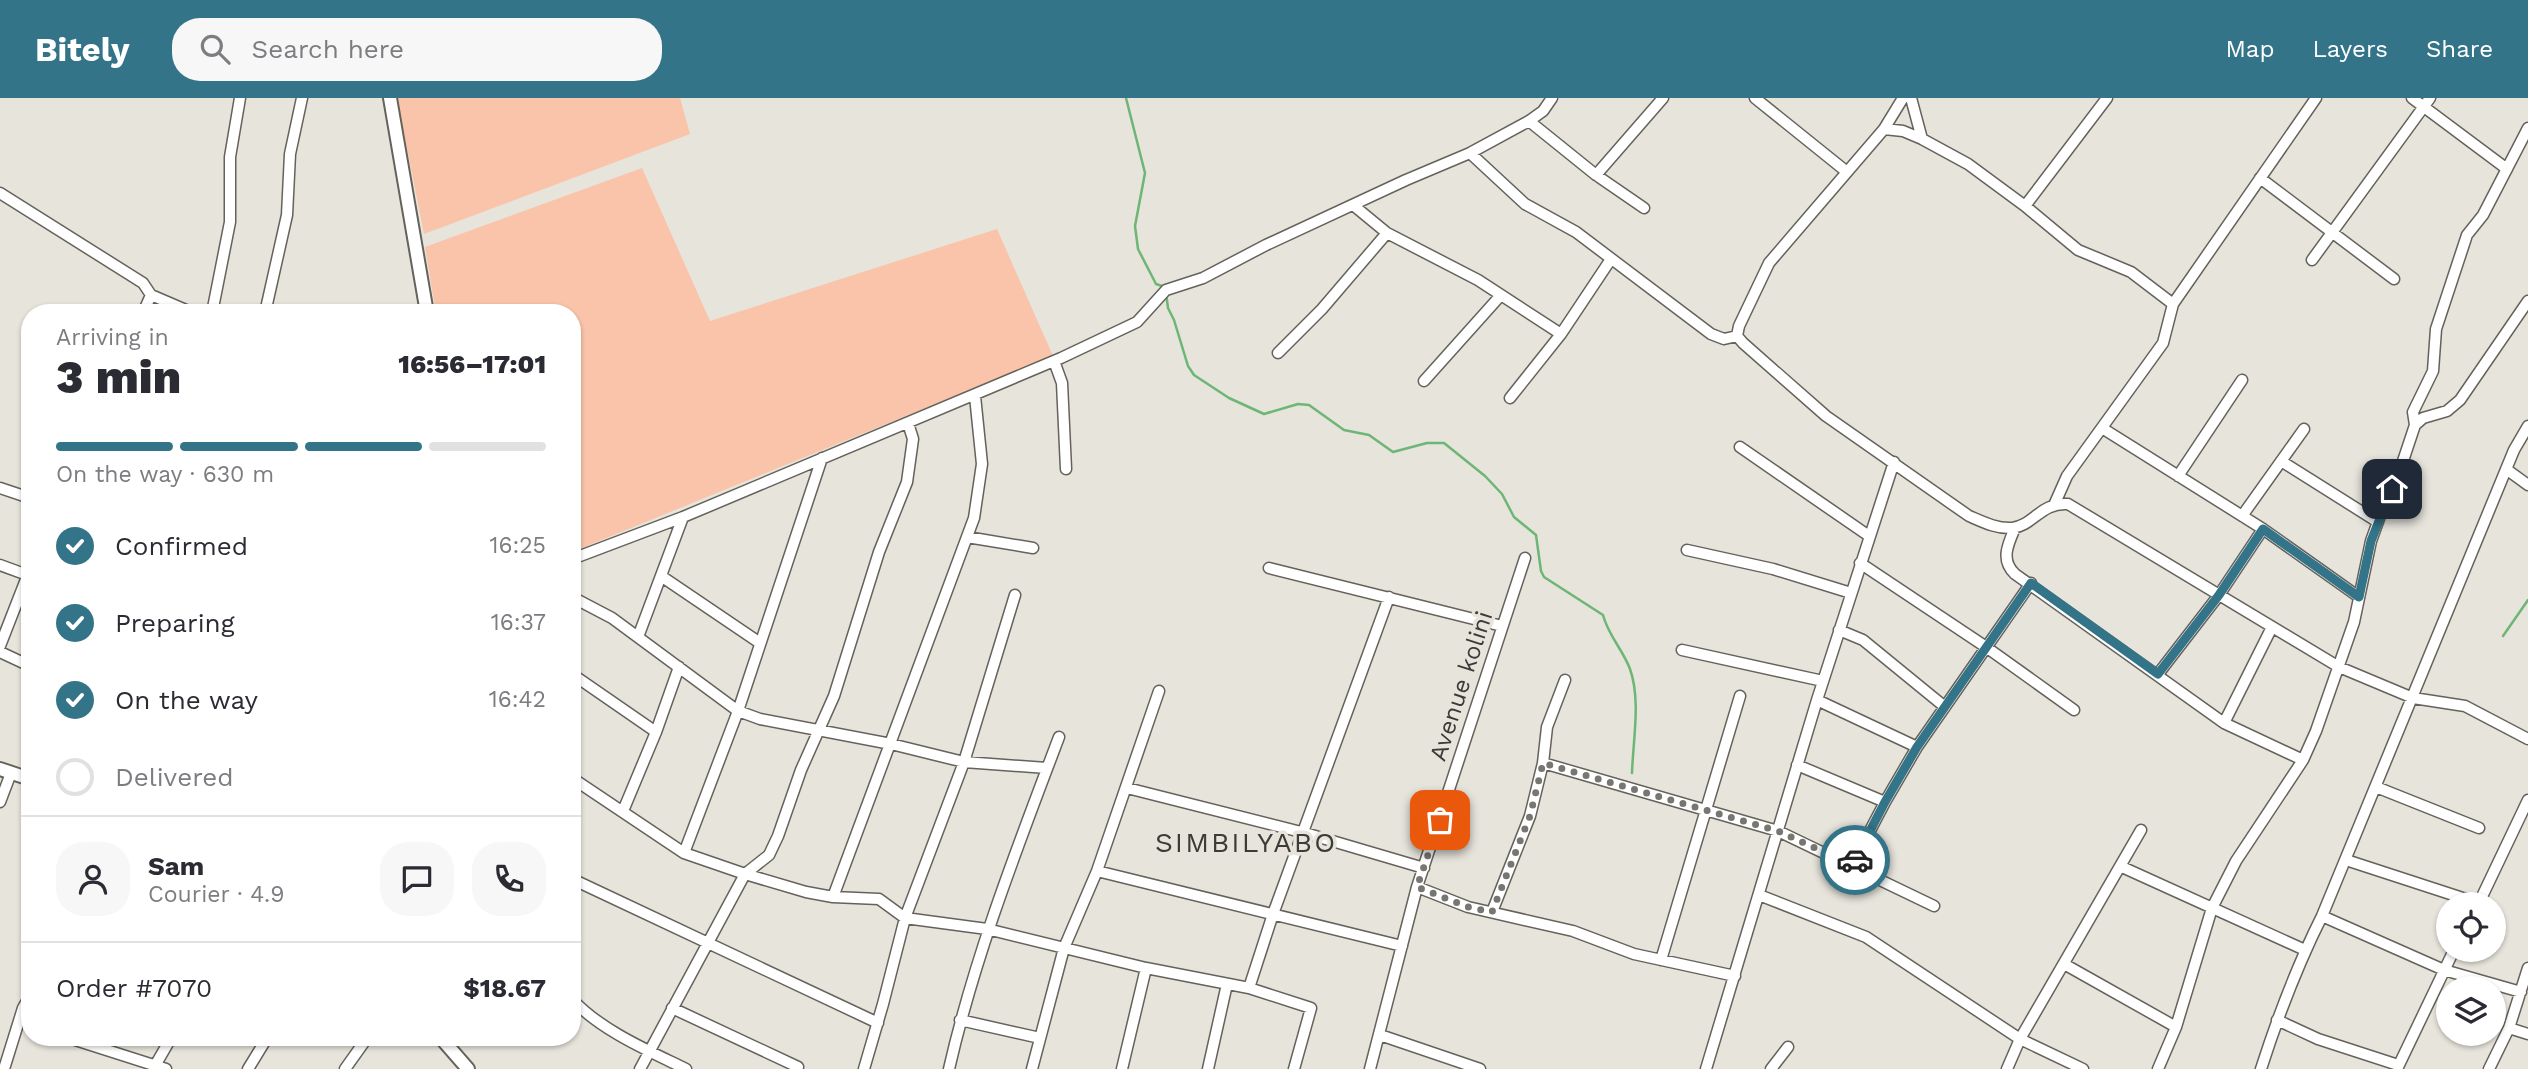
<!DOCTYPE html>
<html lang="en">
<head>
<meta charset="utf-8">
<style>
	body { margin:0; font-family:"Work Sans",sans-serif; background:#f7f7f7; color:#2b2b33; height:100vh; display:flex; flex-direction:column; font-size:26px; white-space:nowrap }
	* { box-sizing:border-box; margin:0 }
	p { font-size:23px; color:#7c7c81 }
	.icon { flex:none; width:38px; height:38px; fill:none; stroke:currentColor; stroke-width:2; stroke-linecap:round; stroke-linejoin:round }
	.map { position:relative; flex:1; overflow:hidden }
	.panel { position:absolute; left:21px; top:206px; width:560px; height:742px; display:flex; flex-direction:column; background:#fff; border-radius:28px; box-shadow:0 2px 5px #0004 }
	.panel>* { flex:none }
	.controls { position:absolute; left:2436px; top:794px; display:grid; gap:14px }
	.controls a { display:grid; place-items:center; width:70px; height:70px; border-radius:50%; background:#fff; box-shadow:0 2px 5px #0004; font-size:35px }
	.pin { position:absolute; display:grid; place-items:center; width:60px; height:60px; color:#fff; margin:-30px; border-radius:14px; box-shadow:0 4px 10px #0006 }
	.courier { position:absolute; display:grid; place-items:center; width:70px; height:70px; margin:-35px; border:5px solid #347488; border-radius:50%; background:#fff; color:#222; box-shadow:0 2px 9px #0007 }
	.overview em { font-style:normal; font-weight:800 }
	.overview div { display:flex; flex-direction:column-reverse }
	.overview { display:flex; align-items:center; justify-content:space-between; height:119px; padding:0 35px }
	h1 { font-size:46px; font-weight:800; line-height:52px }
	.bar { display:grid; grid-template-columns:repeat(4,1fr); gap:10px 7px; align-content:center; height:84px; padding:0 35px }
	.bar i { height:9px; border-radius:5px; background:#e1e1e2 }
	.bar .selected { background:#347488 }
	.bar p { grid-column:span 4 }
	.line { display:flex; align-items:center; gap:18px; padding:0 35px; border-top:2px solid #e1e1e2 }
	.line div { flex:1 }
	.round { display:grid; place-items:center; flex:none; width:74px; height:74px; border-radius:28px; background:#f7f7f7 }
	ol { padding:0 35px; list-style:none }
	li { display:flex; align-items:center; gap:21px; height:77px }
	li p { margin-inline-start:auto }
	li .icon { padding:7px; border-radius:50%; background:#347488; color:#fff; stroke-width:4 }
	li:last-child { color:#7c7c81 }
	li i { width:38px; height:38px; border:4px solid #e1e1e2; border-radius:50% }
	header { display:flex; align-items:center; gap:42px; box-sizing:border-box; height:98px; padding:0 35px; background:#347488; color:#fff }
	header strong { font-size:33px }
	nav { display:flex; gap:38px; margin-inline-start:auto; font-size:24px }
	.search { width:490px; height:63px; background:#f7f7f7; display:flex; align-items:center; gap:18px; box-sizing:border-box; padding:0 24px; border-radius:28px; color:#7c7c81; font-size:26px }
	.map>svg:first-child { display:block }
</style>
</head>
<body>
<header>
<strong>Bitely</strong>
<div class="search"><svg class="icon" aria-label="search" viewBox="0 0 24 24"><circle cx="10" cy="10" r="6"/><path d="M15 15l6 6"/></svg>Search here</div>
<nav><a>Map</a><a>Layers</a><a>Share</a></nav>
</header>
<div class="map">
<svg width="2528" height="971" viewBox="0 0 2528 971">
	<rect width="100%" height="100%" fill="#e6e4db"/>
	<path fill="#f9c4aa" d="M397,0h283l10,36 -266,100z
		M642,70l68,153 287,-92 56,127 -481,196v-239h-136l-11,-66z"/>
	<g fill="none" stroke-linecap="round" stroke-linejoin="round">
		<path stroke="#6db675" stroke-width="2.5" d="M1126,0l19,75 -10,53 3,23 18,35 9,3
			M1166,195l2,15 6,12 14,46 6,9 35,23 35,16 34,-10 11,1 35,25 25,5 24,17 34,-9h17l41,33 17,18 12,23 22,18 5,36 3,6 59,38c5,20 20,35 27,54 11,31 3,71 2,104
			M2503,538l25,-36"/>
		<defs>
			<path id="minor" d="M1755,0l92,74
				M1903,0l-19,31 -115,134 -30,63 -2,10 6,7 83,73 143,100c14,6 28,13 43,12 21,-2 29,-26 56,-24l271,163 74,31 52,8 63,33
				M1911,0l11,41
				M2412,0l95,71
				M1529,23l67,54 48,33
				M1884,31l19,2 19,8 46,25 57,42 53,44 53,22 42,32
				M1470,55l55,51 51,28 135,102 13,5 13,-3
				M1596,77l67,-77
				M2260,80l134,101
				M0,95l143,90 8,12 42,18
				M1353,107l34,28 91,47 83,54
				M2025,108l82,-108
				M2312,162l118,-162
				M143,215l8,-18
				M212,215l18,-91v-65l10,-59
				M265,215l22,-98 3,-61 12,-56
				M1278,255l44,-44 65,-76
				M1054,263l8,22 4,86
				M1424,283l77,-86
				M1510,300l51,-64 50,-75
				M2415,327l-2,-13 20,-41 3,-42 31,-94 16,-20 45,-87
				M2102,330l161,101 96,68
				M1740,349l129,89
				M2281,363l97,61
				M2506,371l22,16
				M2178,378l64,-96
				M0,390l30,10
				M2055,405l12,-27 96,-133 10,-39 143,-206
				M2242,418l62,-87
				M2015,430c-7,16 -15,32 0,46l209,149 79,37
				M967,439l66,11
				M1687,452l86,19 78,24
				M572,461l111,-42 378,-159 76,-36 29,-32 37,-12 63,-33 140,-65 64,-27 59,-32 14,-10 9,-13
				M1860,465l126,84 88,63
				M0,467l30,11
				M1269,470l233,58
				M661,478l99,67
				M572,499l40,21 126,93 22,8 131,25 73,18 83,6
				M1839,532l24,10 82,67
				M638,539l45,-120
				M0,548l30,-77
				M1682,552l141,31
				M0,554l30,14
				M572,576l84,58
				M2158,576l61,-79 44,-66
				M1817,602l100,47
				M2224,625l48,-96
				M1543,665l235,68 156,75
				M1797,667l88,37
				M572,680l112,75 61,21 61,18 27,5 46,2 26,19 82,11 159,39 103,20 62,20 -17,61
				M2376,689l103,41
				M1127,690l178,45 119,35
				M0,704l11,-29
				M623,713l33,-79 23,-65
				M684,755l54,-142 84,-253
				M2346,762l132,43
				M1852,767l33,-63 32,-55 114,-164
				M2122,769l183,83
				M1097,773l305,75
				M572,781l306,144
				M1417,789l51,20 105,24 61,23 101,22
				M1759,797l107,42 154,102 63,30
				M833,799l141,-379 8,-54 -7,-68
				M2478,807l50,-105
				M1492,814l38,-96 13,-53 4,-36 18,-47
				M2322,818l122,54 77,22
				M1661,862l79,-264
				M2064,866l112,63
				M1249,890l24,-74 116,-317
				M572,901c28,31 77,52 114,70
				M672,910l126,59
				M960,922l80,18
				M2277,922l41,19 80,26
				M2509,930l19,6
				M1380,937l100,34
				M69,940l97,31
				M156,966l15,-26
				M4,971l19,-61 7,-12
				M248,971l19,-31
				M345,971l22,-31
				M640,971l105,-195 24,-19 9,-19 23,-66 33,-74 45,-144 28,-70 6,-43 -5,-16
				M864,971l19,-65 22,-86 59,-156 51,-167
				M949,971c26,-114 69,-223 110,-332
				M1032,971l32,-121 33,-77 62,-180
				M1122,971l24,-101
				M1208,971l19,-85
				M1370,971l47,-182 108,-329
				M1706,971l111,-369 77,-238
				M1771,971l17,-22
				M2007,971l13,-30 121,-209
				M2158,971l18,-42 36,-119 24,-47 67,-101 13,-29 38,-109 17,-81 13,-36 15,-32 16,-48 8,-7 24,-7 13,-11 68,-99
				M2261,971c17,-53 36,-103 61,-153l192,-466 14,-24
				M2397,971l57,-119
				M2489,971l20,-41 19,-60"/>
			<path id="tertiary" d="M390,0l37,215
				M0,671l30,10
				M441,940l27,31"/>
		</defs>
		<use href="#minor" stroke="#64625b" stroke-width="13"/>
		<use href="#tertiary" stroke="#64625b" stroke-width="16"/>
		<use href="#minor" stroke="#fff" stroke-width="10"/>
		<use href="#tertiary" stroke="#fff" stroke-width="12"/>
	</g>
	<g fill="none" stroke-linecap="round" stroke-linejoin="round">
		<path stroke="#787671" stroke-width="7" stroke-dasharray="0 12.6" d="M1440,722l-23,67 51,20 24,5 38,-96 13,-53 235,68 74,34 3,-5"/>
		<path stroke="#347488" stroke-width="9" d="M1855,762l30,-58 32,-55 114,-164 127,91 61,-79 44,-66 96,68 12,-56 21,-52"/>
	</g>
	<g text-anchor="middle" stroke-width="7" stroke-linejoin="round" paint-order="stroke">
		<g font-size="24" fill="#3c3b38" stroke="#e6e4db">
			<text transform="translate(1461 588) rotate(-72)" y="8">Avenue kolini</text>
		</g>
		<g font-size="28" letter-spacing="2" fill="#3c3b38" stroke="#e6e4db">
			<text x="1246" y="754">SIMBILYABO</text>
		</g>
	</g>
</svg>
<div class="controls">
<a><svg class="icon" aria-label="locate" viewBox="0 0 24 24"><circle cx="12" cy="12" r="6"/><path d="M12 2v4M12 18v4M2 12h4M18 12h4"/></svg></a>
<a><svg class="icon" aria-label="layers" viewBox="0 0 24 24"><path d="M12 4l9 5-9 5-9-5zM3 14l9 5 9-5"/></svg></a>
</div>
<div class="pin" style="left:1440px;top:722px;background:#ea580c"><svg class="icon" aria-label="bag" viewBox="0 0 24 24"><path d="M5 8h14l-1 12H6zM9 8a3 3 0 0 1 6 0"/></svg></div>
<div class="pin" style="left:2392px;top:391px;background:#1f2937"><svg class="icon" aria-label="home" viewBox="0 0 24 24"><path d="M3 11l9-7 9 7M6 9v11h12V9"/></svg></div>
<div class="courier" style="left:1855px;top:762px"><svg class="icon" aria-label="car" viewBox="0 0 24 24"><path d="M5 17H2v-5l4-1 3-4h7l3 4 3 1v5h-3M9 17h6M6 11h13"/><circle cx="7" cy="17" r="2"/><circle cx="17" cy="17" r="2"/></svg></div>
<section class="panel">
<div class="overview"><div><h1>3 min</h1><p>Arriving in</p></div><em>16:56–17:01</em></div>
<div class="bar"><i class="selected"></i><i class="selected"></i><i class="selected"></i><i></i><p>On the way · 630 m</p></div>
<ol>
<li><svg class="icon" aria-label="check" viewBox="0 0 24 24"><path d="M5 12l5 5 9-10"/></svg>Confirmed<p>16:25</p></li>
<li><svg class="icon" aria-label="check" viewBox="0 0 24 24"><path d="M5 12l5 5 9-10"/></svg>Preparing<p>16:37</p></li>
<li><svg class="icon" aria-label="check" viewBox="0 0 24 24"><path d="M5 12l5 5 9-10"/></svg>On the way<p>16:42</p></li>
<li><i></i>Delivered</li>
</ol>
<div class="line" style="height:126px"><a class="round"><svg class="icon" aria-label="person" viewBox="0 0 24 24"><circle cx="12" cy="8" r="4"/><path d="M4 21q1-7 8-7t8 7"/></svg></a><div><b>Sam</b><p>Courier · 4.9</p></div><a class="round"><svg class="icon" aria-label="chat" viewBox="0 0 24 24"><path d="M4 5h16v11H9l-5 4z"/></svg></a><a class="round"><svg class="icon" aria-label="phone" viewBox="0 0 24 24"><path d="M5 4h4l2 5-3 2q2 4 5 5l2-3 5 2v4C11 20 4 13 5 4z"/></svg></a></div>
<div class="line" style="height:91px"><div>Order #7070</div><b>$18.67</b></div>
</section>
</div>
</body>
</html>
